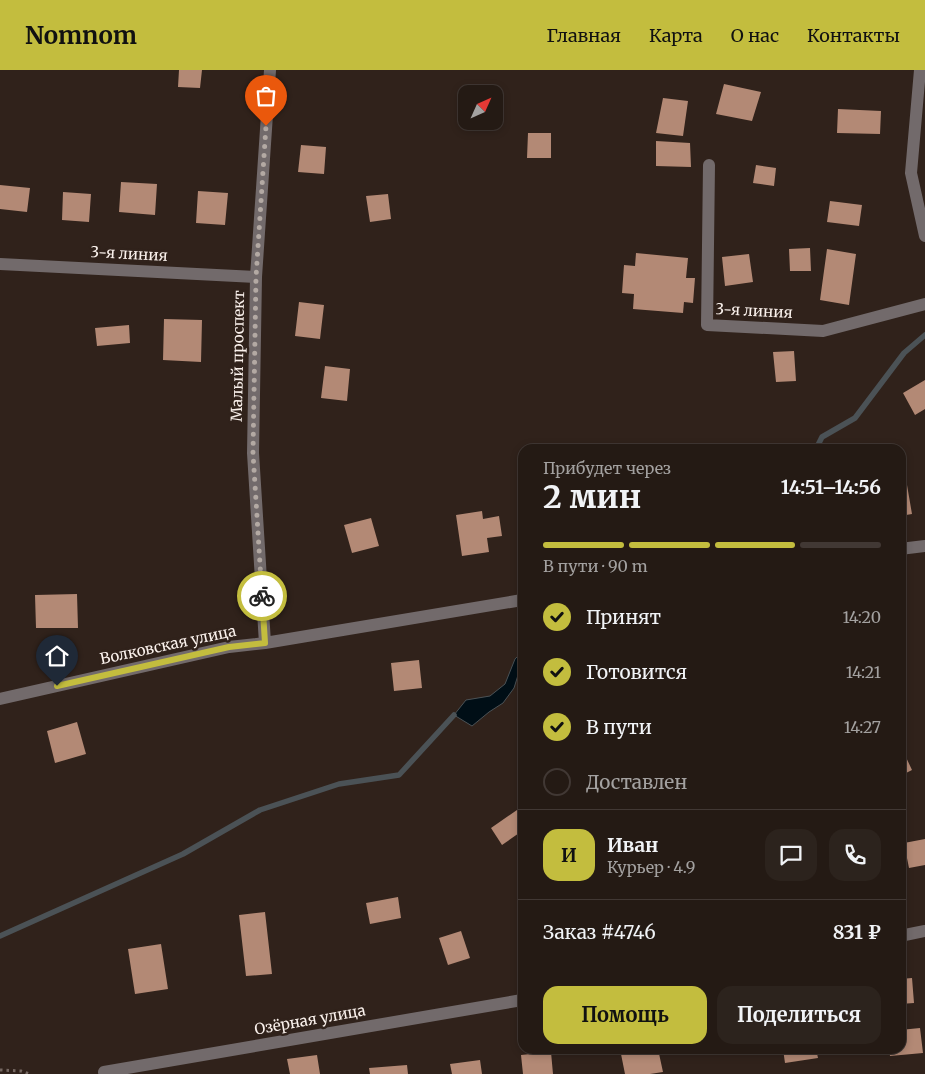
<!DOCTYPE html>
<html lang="ru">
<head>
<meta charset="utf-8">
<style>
	body { margin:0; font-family:Merriweather,serif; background:#2c231d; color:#f1f3f6; height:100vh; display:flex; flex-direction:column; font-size:19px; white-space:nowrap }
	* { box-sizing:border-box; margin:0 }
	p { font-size:16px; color:#a3a1a0 }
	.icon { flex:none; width:28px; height:28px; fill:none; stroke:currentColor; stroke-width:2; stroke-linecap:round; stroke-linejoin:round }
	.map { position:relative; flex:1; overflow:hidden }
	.sheet { position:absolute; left:518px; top:374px; width:388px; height:610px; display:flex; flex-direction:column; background:#241a14; border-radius:15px; box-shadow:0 2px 8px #0003,0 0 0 1px #413834 }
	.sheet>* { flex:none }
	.needle { width:32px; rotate:45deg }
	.controls { position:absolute; left:458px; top:15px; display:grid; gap:10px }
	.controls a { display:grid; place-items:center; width:45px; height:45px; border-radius:10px; background:#241a14; box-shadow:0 2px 8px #0003,0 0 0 1px #413834; font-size:25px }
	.pin { position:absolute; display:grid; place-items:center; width:42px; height:42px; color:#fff; margin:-51px -21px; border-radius:50% 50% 50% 0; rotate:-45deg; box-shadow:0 0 5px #0007 }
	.pin .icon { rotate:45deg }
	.courier { position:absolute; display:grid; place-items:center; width:50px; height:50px; margin:-25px; border:4px solid #c3bd3e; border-radius:50%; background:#fff; color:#222; box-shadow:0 1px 6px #0007 }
	.overview em { font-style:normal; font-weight:700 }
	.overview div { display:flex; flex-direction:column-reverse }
	.overview { display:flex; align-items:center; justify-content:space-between; height:85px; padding:0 25px }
	h1 { font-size:32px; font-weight:700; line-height:38px }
	.bar { display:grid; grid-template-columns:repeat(4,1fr); gap:8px 5px; align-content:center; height:60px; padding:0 25px }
	.bar i { height:6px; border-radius:4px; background:#413834 }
	.bar .active { background:#c3bd3e }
	.bar p { grid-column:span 4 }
	.line { display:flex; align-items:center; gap:12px; padding:0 25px; border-top:1px solid #413834 }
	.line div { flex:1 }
	.round { display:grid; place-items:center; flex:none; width:52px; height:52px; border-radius:15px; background:#2c231d }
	ol { padding:0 25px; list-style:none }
	li { display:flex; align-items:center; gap:15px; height:55px }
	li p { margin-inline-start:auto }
	li .icon { padding:5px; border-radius:50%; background:#c3bd3e; color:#111; stroke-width:4 }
	li:last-child { color:#a3a1a0 }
	li i { width:28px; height:28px; border:2px solid #413834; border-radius:50% }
	.primary-button { display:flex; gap:10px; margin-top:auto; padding:10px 25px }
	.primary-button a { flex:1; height:58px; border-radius:15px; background:#c3bd3e; color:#111; font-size:20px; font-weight:700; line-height:58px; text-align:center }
	.primary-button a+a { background:#2c231d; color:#f1f3f6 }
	header { display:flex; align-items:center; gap:30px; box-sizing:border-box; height:70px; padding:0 25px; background:#c3bd3e; color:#111 }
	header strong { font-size:24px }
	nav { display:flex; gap:28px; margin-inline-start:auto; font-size:18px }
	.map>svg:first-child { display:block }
</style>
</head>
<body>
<header>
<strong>Nomnom</strong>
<nav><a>Главная</a><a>Карта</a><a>О нас</a><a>Контакты</a></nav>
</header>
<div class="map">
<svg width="925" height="1004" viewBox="0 0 925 1004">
	<rect width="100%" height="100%" fill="#30221b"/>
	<path fill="#000e16" stroke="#4b5256" d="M522,576v20l-3,6 -5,16 -11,15 -14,9 -17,14 -18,-11 12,-15 24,-4 15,-12 10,-25 6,-6z"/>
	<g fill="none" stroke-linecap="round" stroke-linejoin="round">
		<path stroke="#4b5256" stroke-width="5.5" d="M816,379l6,-12 33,-19 49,-65 21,-18
			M0,866l183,-82 77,-44 79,-26 60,-9 55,-60"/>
	</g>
	<path fill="#b38975" d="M179,0h23l-2,18 -22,-1z
		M724,14l37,8 -9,29 -36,-7z
		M663,28l25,3 -5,35 -27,-3z
		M838,39l43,2 -1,23 -43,-1z
		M528,63h23v25h-24z
		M656,71l34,2 1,24 -35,-1z
		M301,75l25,2 -2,27 -26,-2z
		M756,95l20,3 -2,18 -21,-3z
		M121,112l36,2 -2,31 -36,-3z
		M0,115l30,3 -3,24 -27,-3z
		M198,121l30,2 -3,32 -29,-2z
		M63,122l28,2 -2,28 -27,-2z
		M388,124l3,25 -21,3 -4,-26z
		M830,131l32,4 -3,21 -32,-4z
		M810,178l1,23h-21l-1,-22z
		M827,179l29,5 -7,51 -29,-5z
		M636,183l52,5 -2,20h9l-2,25 -9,-1 -1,11 -50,-4 1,-15 -12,-1 2,-28 11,1z
		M749,184l4,28 -28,4 -3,-29z
		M299,232l25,3 -4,34 -25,-3z
		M164,249l38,1 -1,42 -38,-2z
		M129,255l1,18 -33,3 -2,-18z
		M794,281l2,30 -20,1 -3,-30z
		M325,296l25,3 -3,32 -26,-3z
		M925,310v29l-10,6 -12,-22z
		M907,415l5,29 -12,2v-29z
		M482,441l1,8 16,-3 3,20 -15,2 2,14 -27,4 -6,-41z
		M371,448l8,28 -27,7 -8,-28z
		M77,524l1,34h-42l-1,-33z
		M419,590l3,28 -28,3 -3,-28z
		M77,652l9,32 -31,9 -8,-32z
		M904,683l8,17 -12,6v-21z
		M517,740l5,8v13l-20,14 -11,-17z
		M925,769v26l-16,3 -5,-25z
		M398,827l3,21 -31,6 -4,-21z
		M265,842l7,62 -26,2 -7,-61z
		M461,861l9,27 -22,7 -9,-27z
		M161,874l7,45 -33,5 -7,-45z
		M912,908l2,25 -14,1v-25z
		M920,958l3,25 -33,3 -1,-7h11v-19z
		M620,979h38l5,23 -13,2h-25z
		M783,979h33l2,9 -33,5z
		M551,982l2,22h-30l-2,-19z
		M317,985l3,19h-30l-3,-15z
		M480,990l2,14h-30l-2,-10z
		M407,995l1,9h-38l-1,-6z"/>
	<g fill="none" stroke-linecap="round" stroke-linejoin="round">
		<path stroke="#766963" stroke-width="3" stroke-dasharray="2.5 4" stroke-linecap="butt" d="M0,1000l21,1 9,3"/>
		<path stroke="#726a6b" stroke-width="12" d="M920,0l-9,103 14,63
			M709,95l-2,160 116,6 102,-27
			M0,194l256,13
			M900,479l25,-3
			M265,573l-12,-190 3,-176 14,-207
			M0,629l229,-52 36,-4 257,-43
			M900,866l25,-5
			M104,1002l418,-72"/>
	</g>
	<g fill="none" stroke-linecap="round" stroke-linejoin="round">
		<path stroke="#b3a9a3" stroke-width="5" stroke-dasharray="0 9" d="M262,526l-9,-143 3,-176 10,-151"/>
		<path stroke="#c3bd3e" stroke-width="6" d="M57,616l172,-39 36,-4 -3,-47"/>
	</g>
	<g text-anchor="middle" stroke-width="5" stroke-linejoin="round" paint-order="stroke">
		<g font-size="15" fill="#faf1ec" stroke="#30221b">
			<text transform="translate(129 184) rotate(3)" y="5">3-я линия</text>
			<text transform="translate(754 241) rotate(3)" y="5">3-я линия</text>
			<text transform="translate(238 286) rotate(-89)" y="5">Малый проспект</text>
			<text transform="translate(168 575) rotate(-12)" y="5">Волковская улица</text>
			<text transform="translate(310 950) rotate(-10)" y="5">Озёрная улица</text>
		</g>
	</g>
</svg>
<div class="controls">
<a><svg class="needle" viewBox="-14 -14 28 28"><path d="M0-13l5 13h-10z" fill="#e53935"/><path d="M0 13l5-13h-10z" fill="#a3a1a0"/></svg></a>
</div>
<div class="pin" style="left:266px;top:56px;background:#ea580c"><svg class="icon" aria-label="bag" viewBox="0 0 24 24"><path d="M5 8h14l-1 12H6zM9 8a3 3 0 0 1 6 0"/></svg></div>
<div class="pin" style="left:57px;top:616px;background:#1f2937"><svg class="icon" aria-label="home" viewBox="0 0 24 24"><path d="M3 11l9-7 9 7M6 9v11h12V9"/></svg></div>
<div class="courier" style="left:262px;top:526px"><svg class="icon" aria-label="bike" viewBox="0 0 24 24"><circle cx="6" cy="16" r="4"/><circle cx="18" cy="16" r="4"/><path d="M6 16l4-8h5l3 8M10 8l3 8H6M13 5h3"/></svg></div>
<section class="sheet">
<div class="overview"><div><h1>2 мин</h1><p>Прибудет через</p></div><em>14:51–14:56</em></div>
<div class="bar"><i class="active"></i><i class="active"></i><i class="active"></i><i></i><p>В пути · 90 m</p></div>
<ol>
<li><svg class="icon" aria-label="check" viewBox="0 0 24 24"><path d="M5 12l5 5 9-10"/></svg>Принят<p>14:20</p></li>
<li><svg class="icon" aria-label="check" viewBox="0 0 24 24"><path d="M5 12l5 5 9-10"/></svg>Готовится<p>14:21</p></li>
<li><svg class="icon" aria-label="check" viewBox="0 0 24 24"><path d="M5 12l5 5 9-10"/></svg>В пути<p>14:27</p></li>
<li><i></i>Доставлен</li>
</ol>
<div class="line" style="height:90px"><b class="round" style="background:#c3bd3e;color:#111">И</b><div><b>Иван</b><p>Курьер · 4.9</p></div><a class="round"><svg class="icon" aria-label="chat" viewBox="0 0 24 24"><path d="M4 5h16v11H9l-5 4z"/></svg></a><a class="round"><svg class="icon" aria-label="phone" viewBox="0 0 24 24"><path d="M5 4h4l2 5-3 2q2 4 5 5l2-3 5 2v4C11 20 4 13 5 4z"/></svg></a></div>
<div class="line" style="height:65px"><div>Заказ #4746</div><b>831 ₽</b></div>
<div class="primary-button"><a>Помощь</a><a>Поделиться</a></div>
</section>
</div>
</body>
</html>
